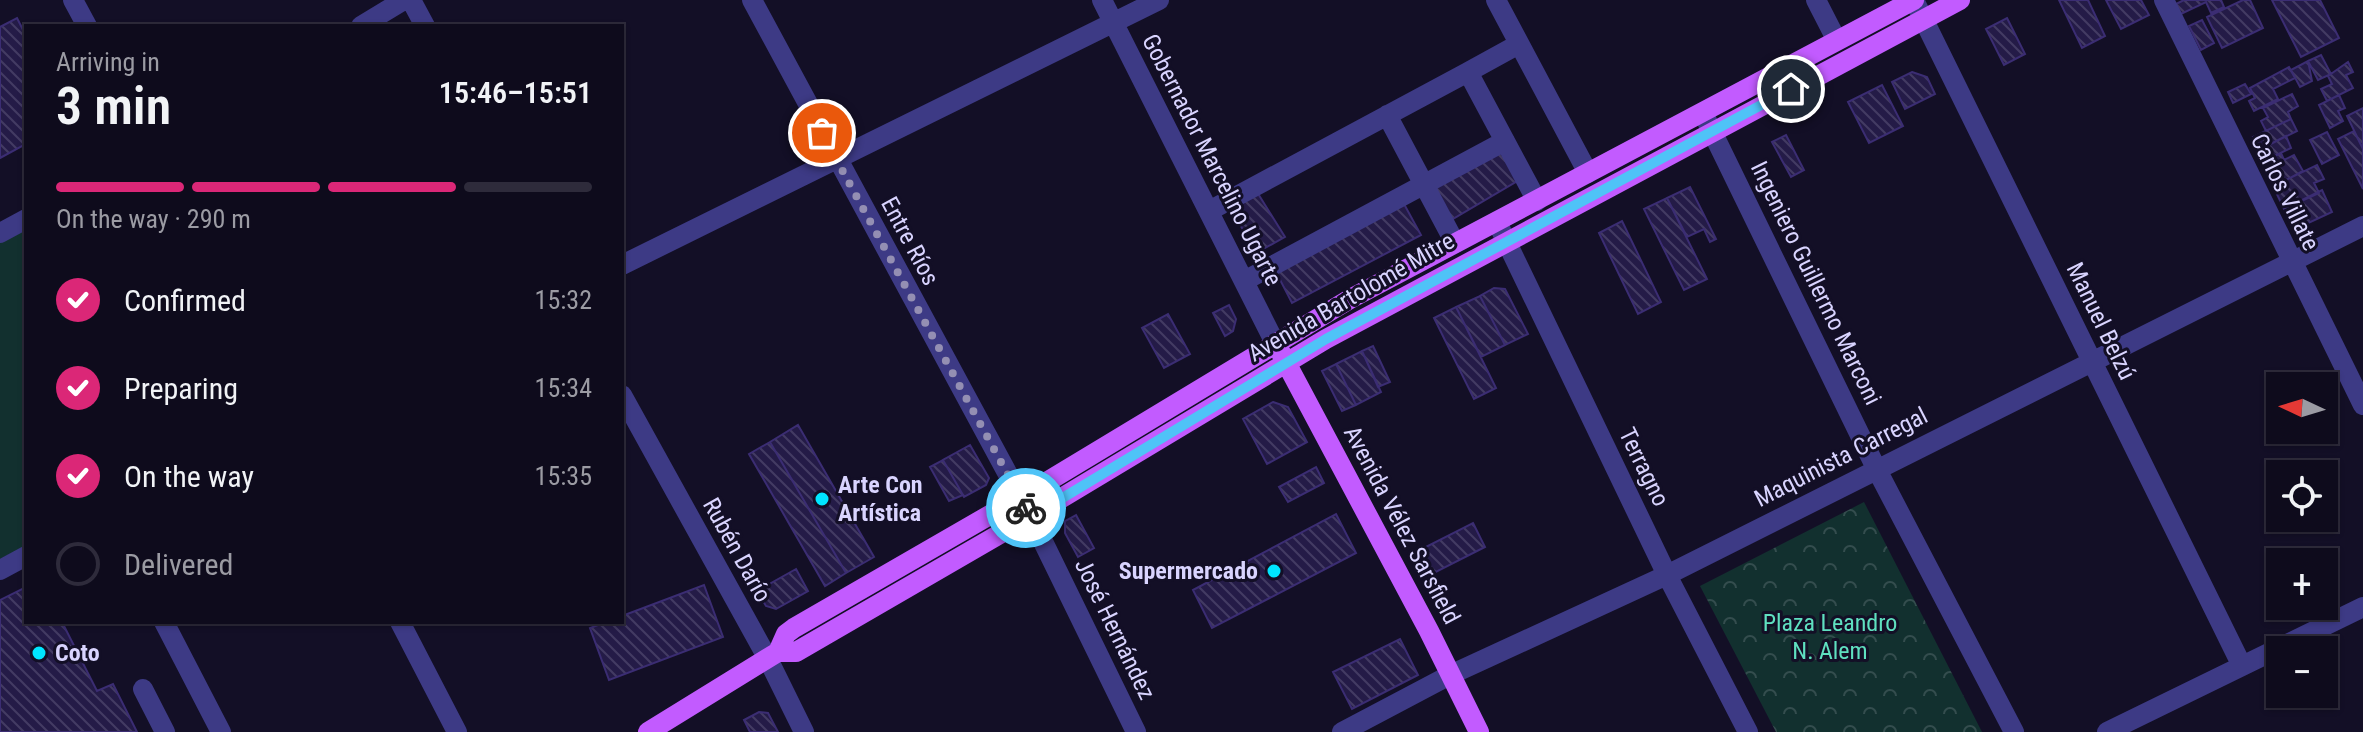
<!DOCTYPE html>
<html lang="en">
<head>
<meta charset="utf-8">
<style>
	body { margin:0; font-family:"Roboto Condensed",sans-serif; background:#1c1929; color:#f1f3f6; height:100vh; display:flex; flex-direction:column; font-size:30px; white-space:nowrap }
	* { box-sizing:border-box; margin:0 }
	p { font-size:26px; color:#9b9ba3 }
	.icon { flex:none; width:44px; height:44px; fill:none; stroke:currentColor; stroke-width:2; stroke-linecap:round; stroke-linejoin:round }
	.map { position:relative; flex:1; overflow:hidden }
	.details { position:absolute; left:24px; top:24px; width:600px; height:600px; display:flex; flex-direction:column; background:#0e0b1c; border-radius:0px; box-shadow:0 2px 6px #0004,0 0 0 2px #2e2b3b }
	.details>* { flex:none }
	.needle { width:52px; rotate:274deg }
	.fabs { position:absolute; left:2266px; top:372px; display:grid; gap:16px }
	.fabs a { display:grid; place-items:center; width:72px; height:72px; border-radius:0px; background:#0e0b1c; box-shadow:0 2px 6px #0004,0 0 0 2px #2e2b3b; font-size:40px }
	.pin { position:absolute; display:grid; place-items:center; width:68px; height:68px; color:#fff; margin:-34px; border:4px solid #fff; border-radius:50%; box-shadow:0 2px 8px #0007 }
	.courier { position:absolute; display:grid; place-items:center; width:80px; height:80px; margin:-40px; border:6px solid #4fc3f7; border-radius:50%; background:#fff; color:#222; box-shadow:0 2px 10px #0007 }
	.overview em { font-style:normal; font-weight:600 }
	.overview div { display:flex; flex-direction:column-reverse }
	.overview { display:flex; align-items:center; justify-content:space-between; height:136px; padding:0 32px }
	h1 { font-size:52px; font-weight:600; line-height:60px }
	.bar { display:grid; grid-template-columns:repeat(4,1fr); gap:12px 8px; align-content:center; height:96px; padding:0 32px }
	.bar i { height:10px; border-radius:6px; background:#2e2b3b }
	.bar .current { background:#db2777 }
	.bar p { grid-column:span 4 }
	ol { padding:0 32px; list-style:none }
	li { display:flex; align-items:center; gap:24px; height:88px }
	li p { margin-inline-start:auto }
	li .icon { padding:8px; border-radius:50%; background:#db2777; color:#fff; stroke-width:4 }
	li:last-child { color:#9b9ba3 }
	li i { width:44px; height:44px; border:4px solid #2e2b3b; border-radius:50% }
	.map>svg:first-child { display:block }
</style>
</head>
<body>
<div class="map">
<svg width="2363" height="732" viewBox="0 0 2363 732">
	<defs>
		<pattern id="park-crowns" width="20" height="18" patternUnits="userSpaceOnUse" patternTransform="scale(2)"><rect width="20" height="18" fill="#12302f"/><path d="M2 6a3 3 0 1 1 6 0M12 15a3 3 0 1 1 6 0" fill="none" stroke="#344d4e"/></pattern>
		<pattern id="building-back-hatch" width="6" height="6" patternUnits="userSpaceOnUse" patternTransform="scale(2)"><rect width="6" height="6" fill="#241b47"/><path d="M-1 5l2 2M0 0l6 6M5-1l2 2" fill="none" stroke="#433b63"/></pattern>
	</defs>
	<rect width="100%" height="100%" fill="#130f26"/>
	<path fill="url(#park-crowns)" d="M1864,502l118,230h-206l-76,-146z"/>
	<path fill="#12302f" d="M26,227v319l-26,13v-321z"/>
	<path fill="url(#building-back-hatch)" stroke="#3b2d73" stroke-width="2" d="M2059,0h29l17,36 -23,12z
		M2106,0h35l8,15 -28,14z
		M2184,0h37l3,7 -13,6 -5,-11 -25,12 -5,-10z
		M2243,0h7l13,28 -41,20 -15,-31z
		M2272,0h48l19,38 -38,19z
		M17,18l9,18v108l-26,14v-131z
		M2007,18l18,36 -21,11 -18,-36z
		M2202,20l12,23 -13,7 -12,-24z
		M2321,55l10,19 -13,6 -10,-19z
		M2308,61l4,20 -12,6 -9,-17z
		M2348,62l5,10 -7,3 7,13 -26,13 -6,-12 11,-5 -4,-8z
		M2289,67l6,11 -22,11 5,10 -24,12 -5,-10 6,-3 -5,-10z
		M1912,72l15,5 8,17 -30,15 -13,-27z
		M2245,84l6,10 -18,9 -5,-11z
		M1882,85l21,41 -34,17 -21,-41z
		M2292,94l6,12 -10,6 3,7 -25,12 -5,-10 7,-4 -5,-9z
		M2339,95l6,13 -7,3 5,10 -13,7 -11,-23z
		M2363,108v41l-16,-33z
		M2291,119l6,12 -38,19 -6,-13z
		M2354,131l9,18v40l-25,-50z
		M2327,132l12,23 -17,9 -12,-24z
		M1786,135l18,35 -13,7 -19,-35z
		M2286,136l5,12 -27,13 -5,-11z
		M1503,149l16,31 -68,40 -18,-33z
		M2281,153l3,7 10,-5 9,16 -26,14 -13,-24z
		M2317,165l7,14 -10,4 5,10 -35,16 -11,-23z
		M1690,187l26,52 -6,3 -6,-13 -17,8 -20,-39z
		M2322,190l10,22 -30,14 -10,-21z
		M1257,192l28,45 -29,16 -27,-48z
		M1667,198l40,81 -23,11 -40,-81z
		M1404,204l17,31 -129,68 -16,-31z
		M1622,221l39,81 -23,12 -39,-81z
		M1494,288l11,1 23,45 -23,11 -25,-49z
		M1480,296l25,49 -24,12 -25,-50z
		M1229,305l7,14 -3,12 -8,5 -12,-23z
		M1456,307l40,81 -22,11 -40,-81z
		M1168,314l22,40 -26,14 -22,-40z
		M1373,346l17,36 -12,5 -16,-36z
		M1362,351l19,41 -25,13 -20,-41z
		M1336,364l20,41 -14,6 -20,-40z
		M1273,402l15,5 19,35 -40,22 -24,-45z
		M798,425l76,132 -28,16 -76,-131z
		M770,442l76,131 -21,13 -76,-132z
		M970,445l19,33 -3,7 -22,12 -21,-37z
		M943,460l20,35 -14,6 -19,-34z
		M1316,467l8,16 -36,19 -9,-15z
		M1336,514l20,39 -144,75 -19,-38z
		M1076,515l18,33 -16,9 -13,-24v-12z
		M1473,523l12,24 -61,31 -12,-24z
		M796,569l12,22 -32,18 -10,-3 -9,-15z
		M704,585l19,52 -114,43 -19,-52 16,-6h16v-6z
		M26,587v35h36l35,69 16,-7 24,48h-137v-132z
		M1400,639l18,36 -66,34 -19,-37z
		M759,712l9,1 10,19h-28l-6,-12z"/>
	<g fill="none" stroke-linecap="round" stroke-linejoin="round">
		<path stroke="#3d3a85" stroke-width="20" d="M73,0l14,26
			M411,0l14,26
			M752,0l279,517 105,215
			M1102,0l173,343
			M1496,0l92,173
			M1816,0l20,39
			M1914,0l328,666
			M2164,0l199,405
			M361,26l43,-26
			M1468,72l51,-28
			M1387,115l68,128
			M1705,117l171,351 138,264
			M1209,211l259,-139 69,129
			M1497,222l170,353 81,157
			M0,233l26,-14
			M622,265l537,-265
			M1244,281l261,-140
			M622,395l146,264 36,73
			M0,570l26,-14
			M164,622l57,110
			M400,622l57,110
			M143,689l22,43
			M1342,732l108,-57 217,-100 696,-349
			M2107,732l256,-125"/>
		<path stroke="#c25bff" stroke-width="20" d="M1281,353l148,278 50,101
			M778,652l8,-18 8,-6 246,-142 310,-187 564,-299
			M648,732l130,-80h18l254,-147 276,-166 634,-339"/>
	</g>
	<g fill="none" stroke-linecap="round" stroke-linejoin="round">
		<path stroke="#948fb3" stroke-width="8" stroke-dasharray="0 14.4" d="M822,133l204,375"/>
		<path stroke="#4fc3f7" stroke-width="10" d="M1026,508l5,9 295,-178 465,-250"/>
	</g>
	<g fill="#00e5ff" stroke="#130f26" stroke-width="3">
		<circle cx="822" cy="499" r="8"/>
		<circle cx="1274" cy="571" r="8"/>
		<circle cx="39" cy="653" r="8"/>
	</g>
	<g text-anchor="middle" stroke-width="6" stroke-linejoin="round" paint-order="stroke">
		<g font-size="24" fill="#d9d4ff" stroke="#130f26">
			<text transform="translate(1212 160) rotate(63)" y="8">Gobernador Marcelino Ugarte</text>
			<text transform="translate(2285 192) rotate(64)" y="8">Carlos Villate</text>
			<text transform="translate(910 241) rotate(62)" y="8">Entre Ríos</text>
			<text transform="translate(1816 283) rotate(64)" y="8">Ingeniero Guillermo Marconi</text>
			<text transform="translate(1351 297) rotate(-30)" y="8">Avenida Bartolomé Mitre</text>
			<text transform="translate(2101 321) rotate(64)" y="8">Manuel Belzú</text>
			<text transform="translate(1841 457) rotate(-27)" y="8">Maquinista Carregal</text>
			<text transform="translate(1644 467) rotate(64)" y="8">Terragno</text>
			<text transform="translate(1402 525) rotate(62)" y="8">Avenida Vélez Sarsfield</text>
			<text transform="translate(737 550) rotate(61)" y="8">Rubén Darío</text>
			<text transform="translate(1115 629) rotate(64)" y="8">José Hernández</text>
		</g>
		<g font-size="24" font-weight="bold" fill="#d9d4ff" stroke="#130f26" text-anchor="start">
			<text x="838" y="493">Arte Con<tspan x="838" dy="28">Artística</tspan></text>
			<text x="1258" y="579" text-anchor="end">Supermercado</text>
			<text x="55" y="661">Coto</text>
		</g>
		<g font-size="24" fill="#5fe0c0" stroke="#130f26">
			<text x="1830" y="631">Plaza Leandro<tspan x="1830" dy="28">N. Alem</tspan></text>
		</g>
	</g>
</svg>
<div class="fabs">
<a><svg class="needle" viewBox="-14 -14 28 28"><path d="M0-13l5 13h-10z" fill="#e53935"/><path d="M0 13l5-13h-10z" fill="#9b9ba3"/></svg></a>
<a><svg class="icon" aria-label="locate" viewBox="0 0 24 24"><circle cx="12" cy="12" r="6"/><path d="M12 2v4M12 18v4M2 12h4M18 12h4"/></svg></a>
<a>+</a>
<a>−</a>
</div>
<div class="pin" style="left:822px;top:133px;background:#ea580c"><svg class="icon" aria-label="bag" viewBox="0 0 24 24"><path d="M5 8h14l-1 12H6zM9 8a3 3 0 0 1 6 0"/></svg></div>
<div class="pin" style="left:1791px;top:89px;background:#1f2937"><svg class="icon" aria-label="home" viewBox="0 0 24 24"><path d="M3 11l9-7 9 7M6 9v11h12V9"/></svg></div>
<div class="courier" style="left:1026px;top:508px"><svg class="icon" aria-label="bike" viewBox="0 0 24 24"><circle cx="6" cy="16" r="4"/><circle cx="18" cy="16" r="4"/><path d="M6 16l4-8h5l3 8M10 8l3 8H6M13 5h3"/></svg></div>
<section class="details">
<div class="overview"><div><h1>3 min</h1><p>Arriving in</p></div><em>15:46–15:51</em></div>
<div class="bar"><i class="current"></i><i class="current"></i><i class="current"></i><i></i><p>On the way · 290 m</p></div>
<ol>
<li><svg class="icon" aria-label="check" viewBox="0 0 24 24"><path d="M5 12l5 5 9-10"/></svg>Confirmed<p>15:32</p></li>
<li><svg class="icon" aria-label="check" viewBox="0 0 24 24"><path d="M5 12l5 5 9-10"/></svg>Preparing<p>15:34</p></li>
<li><svg class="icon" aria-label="check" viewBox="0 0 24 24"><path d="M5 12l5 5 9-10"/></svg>On the way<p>15:35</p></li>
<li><i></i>Delivered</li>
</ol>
</section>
</div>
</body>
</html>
